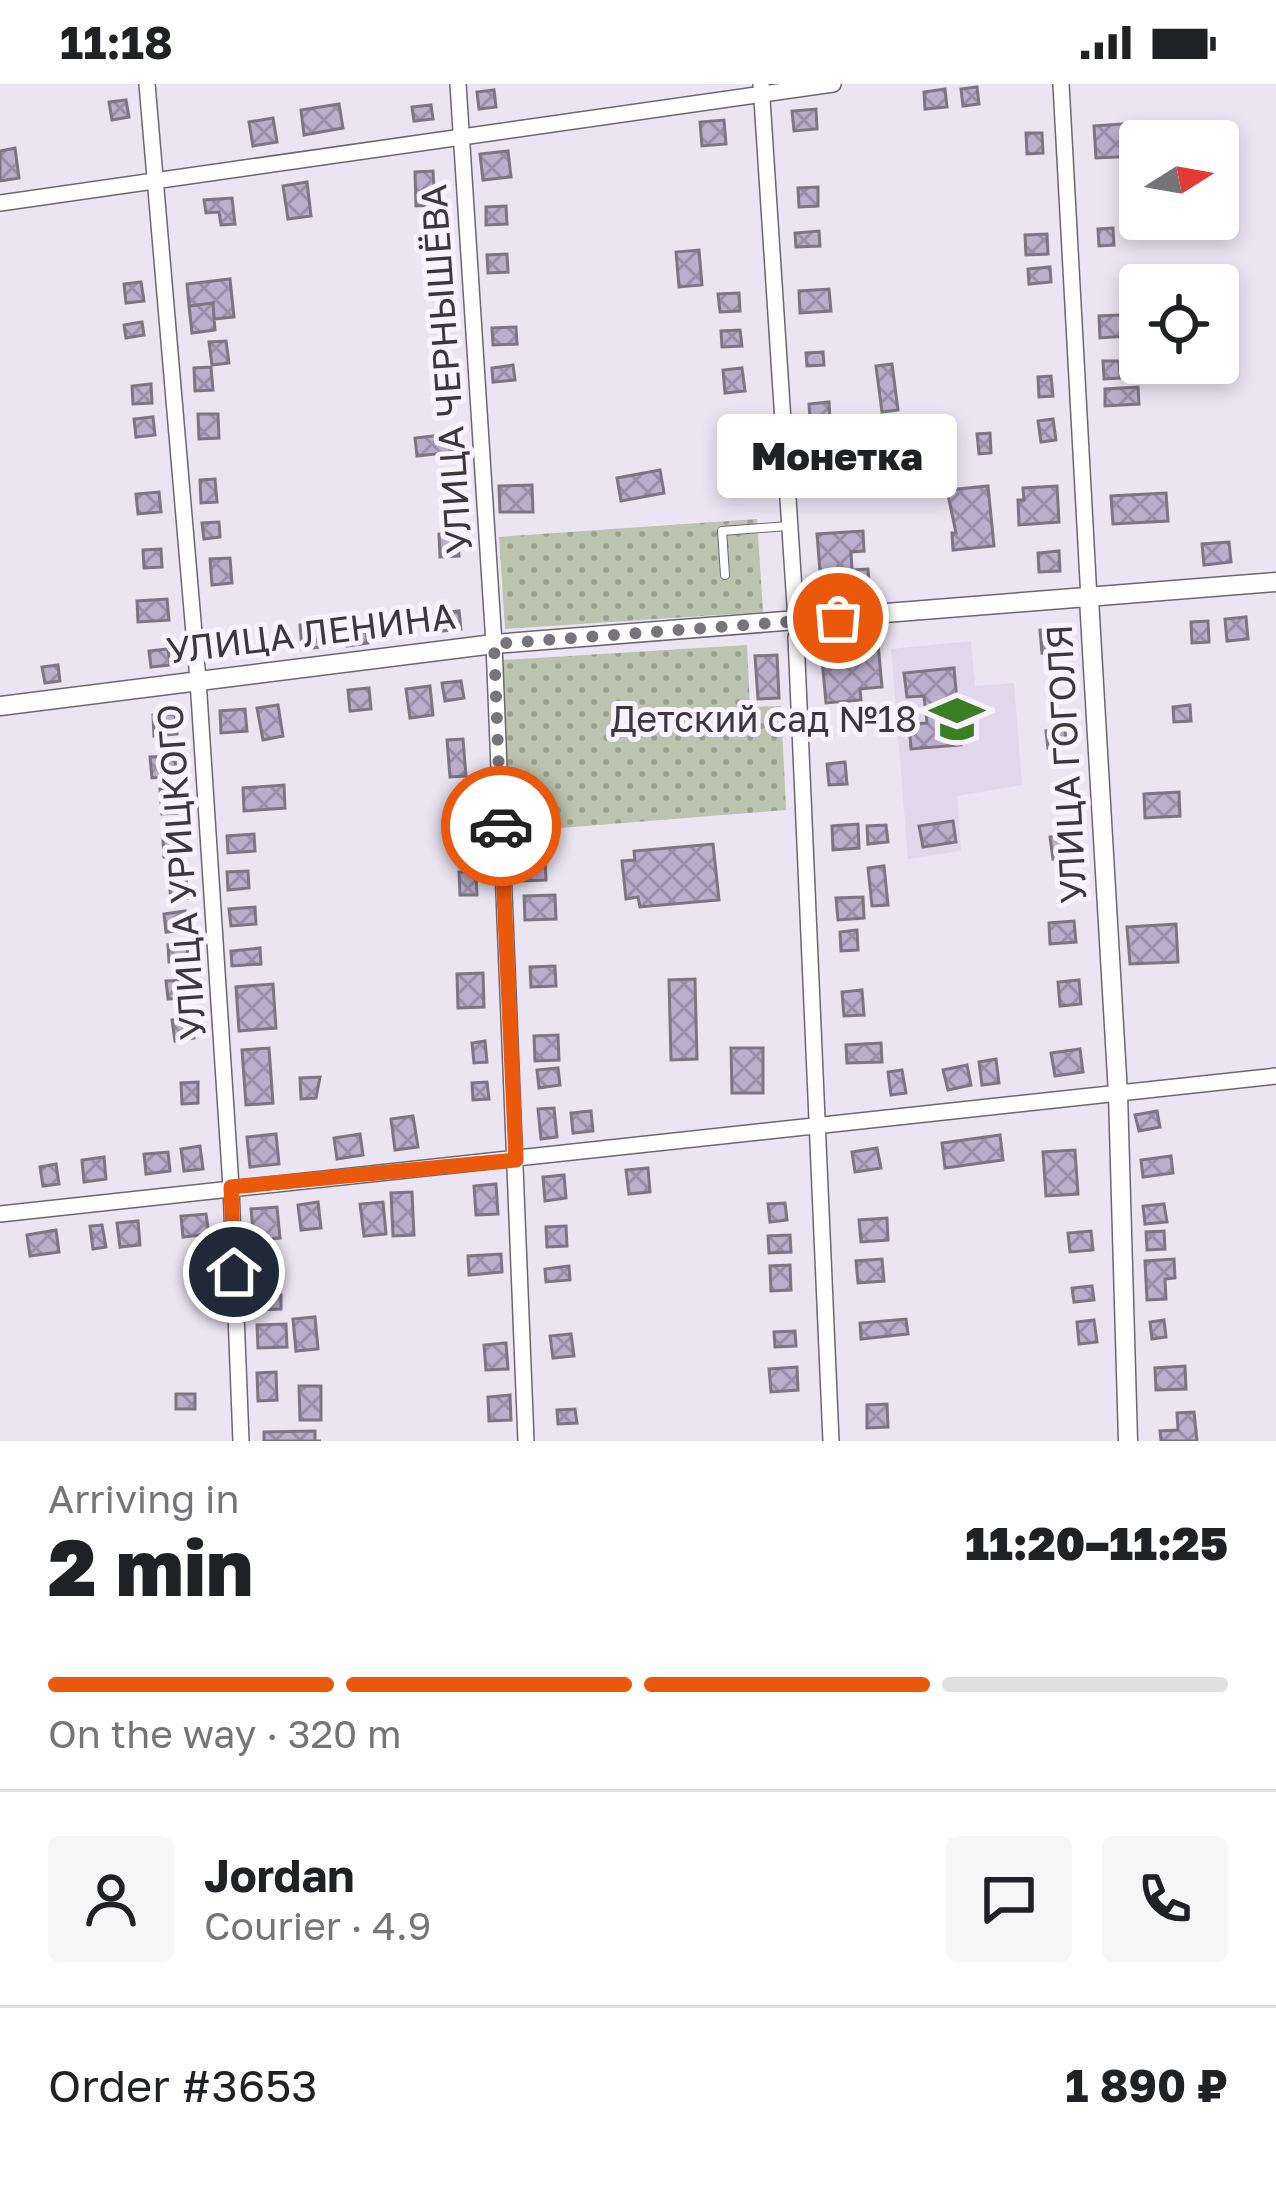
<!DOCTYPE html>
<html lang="en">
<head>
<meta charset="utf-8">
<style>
	body { margin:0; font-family:"Golos Text",sans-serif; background:#f6f6f6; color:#202124; height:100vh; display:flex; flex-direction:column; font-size:45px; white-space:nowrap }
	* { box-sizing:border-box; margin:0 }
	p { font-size:39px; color:#757577 }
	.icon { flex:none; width:66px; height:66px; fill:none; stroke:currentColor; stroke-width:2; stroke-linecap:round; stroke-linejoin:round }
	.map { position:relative; height:1357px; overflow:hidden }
	.details { display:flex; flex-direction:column; background:#fff; flex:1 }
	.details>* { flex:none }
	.needle { width:78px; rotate:79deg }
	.fabs { position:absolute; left:1119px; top:36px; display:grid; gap:24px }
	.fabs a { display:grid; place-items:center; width:120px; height:120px; border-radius:12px; background:#fff; box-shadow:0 6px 18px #0003; font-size:60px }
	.pin { position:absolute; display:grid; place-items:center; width:102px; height:102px; color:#fff; margin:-51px; border:6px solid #fff; border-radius:50%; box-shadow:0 3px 12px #0007 }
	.courier { position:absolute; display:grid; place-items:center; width:120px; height:120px; margin:-60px; border:9px solid #ea580c; border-radius:50%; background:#fff; color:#222; box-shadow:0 3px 15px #0007 }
	.bubble { position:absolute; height:84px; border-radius:12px; background:#fff; box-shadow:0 6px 18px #0003; font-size:39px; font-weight:800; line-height:84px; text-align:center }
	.head em { font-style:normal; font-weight:800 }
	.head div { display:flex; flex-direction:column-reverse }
	.head { display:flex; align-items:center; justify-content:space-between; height:204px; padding:0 48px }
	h1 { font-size:78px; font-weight:800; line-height:90px }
	.bar { display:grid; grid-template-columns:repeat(4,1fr); gap:18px 12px; align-content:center; height:144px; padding:0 48px }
	.bar i { height:15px; border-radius:9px; background:#e0e0e0 }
	.bar .current { background:#ea580c }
	.bar p { grid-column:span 4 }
	.line { display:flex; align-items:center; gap:30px; padding:0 48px; border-top:3px solid #e0e0e0 }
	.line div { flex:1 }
	.round { display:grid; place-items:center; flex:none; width:126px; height:126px; border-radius:12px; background:#f6f6f6 }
	.status { display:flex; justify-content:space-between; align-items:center; height:84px; padding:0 60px; background:#fff; direction:ltr }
	.status svg { height:33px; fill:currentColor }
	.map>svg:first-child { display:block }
</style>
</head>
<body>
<div class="status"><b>11:18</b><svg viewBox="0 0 49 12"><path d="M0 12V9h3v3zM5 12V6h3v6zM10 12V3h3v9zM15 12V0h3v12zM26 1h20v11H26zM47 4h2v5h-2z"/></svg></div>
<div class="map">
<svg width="1276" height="1357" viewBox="0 0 1276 1357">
	<defs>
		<pattern id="grass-dots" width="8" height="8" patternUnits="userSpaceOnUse" patternTransform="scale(3)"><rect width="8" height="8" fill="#bcc3ae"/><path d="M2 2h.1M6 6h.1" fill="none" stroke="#9a9f8f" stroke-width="1.8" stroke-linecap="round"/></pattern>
		<pattern id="building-cross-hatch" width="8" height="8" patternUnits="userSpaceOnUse" patternTransform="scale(3)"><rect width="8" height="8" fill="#bbadcc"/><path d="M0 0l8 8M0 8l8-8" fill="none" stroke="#998ea7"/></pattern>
	</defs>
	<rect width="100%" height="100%" fill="#ebe4f3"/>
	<path fill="#e1d7ed" d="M971,557l4,45 39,-3 8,102 -65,11 4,55 -53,8 -17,-210z"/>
	<path fill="url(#grass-dots)" d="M757,435l6,93 -258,17 -6,-92z
		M747,561l3,62 31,-1 5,104 -276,22 -8,-172z"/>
	<path fill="url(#building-cross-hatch)" stroke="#7c7683" stroke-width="3" d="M977,3l2,17 -16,2 -2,-17z
		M945,5l2,18 -22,2 -1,-17z
		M494,6l2,17 -17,2 -2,-17z
		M126,16l3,17 -17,3 -3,-18z
		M339,20l4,24 -39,7 -3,-25z
		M431,21l2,14 -19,2 -2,-14z
		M816,25l1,20 -23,2 -2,-20z
		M273,34l4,24 -24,4 -4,-24z
		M724,36l2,24 -24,2 -2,-24z
		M1137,39l1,33 -42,2 -2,-32z
		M1026,49h16l1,20 -16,1z
		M15,64l4,30 -19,3v-30z
		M508,67l3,26 -28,3 -3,-26z
		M433,87l2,34 -19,1 -1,-34z
		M307,98l4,34 -23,3 -5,-33z
		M818,103v19l-19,1 -1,-19z
		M232,114l3,26 -14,1 -2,-13 -13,1 -2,-13z
		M506,122l1,18 -21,1v-18z
		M1113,144l1,17 -15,1 -1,-17z
		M819,147l1,15 -24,1 -1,-14z
		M1047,150l1,20 -22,1 -1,-20z
		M699,166l3,35 -23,2 -3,-35z
		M507,170l1,18 -20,1 -1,-18z
		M1050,183l1,15 -22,2 -1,-15z
		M230,195l4,38 -20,2 -1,-16 -24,3 -2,-22z
		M141,198l3,19 -18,2 -2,-19z
		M829,205l2,22 -31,2 -1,-22z
		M739,209l1,18 -20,1 -2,-18z
		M213,219l2,27 -23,3 -3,-27z
		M1140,230v21l-40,3 -1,-22z
		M142,238l2,13 -18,3 -2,-13z
		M516,243l1,17 -24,1 -1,-17z
		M740,246l2,16 -20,1 -1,-16z
		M226,257l3,22 -17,2 -3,-23z
		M823,268l1,13 -17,1 -1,-13z
		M1103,277h16l1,17 -16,1z
		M892,280l6,46 -16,2 -6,-46z
		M513,281l2,15 -22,2 -1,-14z
		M211,283l2,23 -18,1 -1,-23z
		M742,284l3,23 -20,2 -2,-23z
		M1051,292l2,20 -14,1 -1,-20z
		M151,300l1,19 -19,1 -1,-18z
		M1138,303l1,17 -34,2v-17z
		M829,318l1,17 -20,1 -1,-16z
		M198,330h20l1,24 -20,1z
		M153,333l2,18 -19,2 -2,-18z
		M1053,335l3,21 -15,2 -3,-21z
		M990,349l1,20 -12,1 -2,-20z
		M451,350l2,18 -36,4 -2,-18z
		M833,350l2,19 -23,2 -2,-19z
		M836,375l2,23 -29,1 -2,-22z
		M660,386l4,23 -43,8 -4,-23z
		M215,395l2,23 -16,1 -1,-23z
		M532,401l1,27h-33l-1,-26z
		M988,402l6,60 -41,4 -1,-17h4l-9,-43z
		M1057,402l2,36 -40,3 -1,-25h6l-1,-12z
		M159,408l2,20 -23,2 -2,-20z
		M1166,409l2,28 -55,3 -2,-28z
		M219,438l1,15 -16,2 -2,-16z
		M863,447l1,20 -13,1 1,18 16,-1 2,25 -48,3 -5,-63z
		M457,448l2,24 -19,1 -1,-23z
		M1229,458l2,20 -27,3 -2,-21z
		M161,465l1,18 -18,1 -1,-18z
		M1059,467l1,20 -21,1 -1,-19z
		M230,474l2,25 -20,2 -2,-26z
		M167,515l2,21 -31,2 -1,-21z
		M459,527l2,18 -19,2 -3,-18z
		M1246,533l2,22 -21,2 -2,-22z
		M1208,537l1,21 -17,1 -1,-21z
		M328,538l3,24 -29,3 -2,-24z
		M365,543l3,16 -21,3 -3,-16z
		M1061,544l3,22 -22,3 -2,-23z
		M878,559l4,44 -22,2 1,11 -35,3 -5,-55z
		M168,565l2,16 -19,2 -2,-16z
		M777,571l2,43 -21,1 -3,-43z
		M58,581l2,16 -15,2 -3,-16z
		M954,584l7,77 -50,4 -2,-25 18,-1 -3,-27 -17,1 -3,-24z
		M461,597l3,17 -19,3 -3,-18z
		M430,602l3,29 -23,3 -4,-29z
		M369,604l2,21 -21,2 -2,-21z
		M278,621l5,31 -20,4 -6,-32z
		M1190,621l1,16 -17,1 -1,-15z
		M245,625l2,22 -26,2 -1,-22z
		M175,630l2,20 -23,2 -1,-21z
		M1065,646l1,16 -18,2 -2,-17z
		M463,655l3,37 -16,1 -3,-37z
		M175,672l1,20 -24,2 -2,-21z
		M845,678l2,22 -18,1 -2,-21z
		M284,701l1,23 -41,3 -1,-23z
		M175,703l2,26 -15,1 -2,-25z
		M1179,708l1,24 -35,2 -1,-24z
		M474,719v19h-16v-18z
		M953,737l3,21 -33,5 -4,-21z
		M858,740l1,24 -26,2 -1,-24z
		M886,741l2,17 -20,2 -1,-18z
		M254,750l1,17 -27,2 -1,-17z
		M1070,750l3,22 -20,3 -3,-22z
		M182,753l2,19 -20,1 -1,-18z
		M477,753l2,27 -18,1 -2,-27z
		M713,760l6,56 -79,7 -2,-10 -12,2 -4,-38 13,-1 -1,-9z
		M545,772l1,24 -25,1 -1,-24z
		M884,782l4,39 -16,1 -4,-38z
		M248,787l1,17 -21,2 -1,-18z
		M459,788h17l1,23h-17z
		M186,793l2,21 -17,2 -2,-21z
		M555,811l1,24 -31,1 -1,-24z
		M863,813l1,21 -26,2 -2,-22z
		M255,823l1,17 -25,2 -2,-17z
		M185,827l2,19 -21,2 -2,-18z
		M1074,837l2,21 -26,2 -1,-21z
		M1176,840l2,38 -48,2 -3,-37z
		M857,846l1,20 -17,1 -1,-19z
		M187,860l1,18h-19l-1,-17z
		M260,864l1,16 -29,2 -1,-15z
		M555,882l1,20 -25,1 -1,-20z
		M483,889l1,34 -26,1 -1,-34z
		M695,895l2,80 -26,1 -2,-80z
		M190,896l1,18 -23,1 -2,-18z
		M1079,896l2,24 -21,2 -2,-24z
		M273,900l3,44 -37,3 -3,-44z
		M862,906l2,25 -20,1 -2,-24z
		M191,933l3,21 -19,3 -3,-21z
		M558,951l1,25 -24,1 -1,-25z
		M485,957l2,21 -13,1 -2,-20z
		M881,959l1,19 -35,1 -1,-18z
		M269,964l4,55 -27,2 -4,-55z
		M731,964h32v45h-31z
		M1080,965l3,23 -28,4 -4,-23z
		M996,975l3,24 -17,2 -3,-23z
		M967,981l4,20 -23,5 -5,-20z
		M558,984l2,17 -21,3 -2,-18z
		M902,986l4,23 -15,2 -3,-23z
		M320,993l-4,21 -15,1 -1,-21z
		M198,998v21l-16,1 -1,-21z
		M487,998l2,17 -16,1 -1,-17z
		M554,1024l3,29 -16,2 -3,-30z
		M591,1027l2,20 -20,2 -2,-20z
		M1157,1027l3,16 -21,4 -4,-16z
		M413,1032l5,31 -23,3 -4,-31z
		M276,1050l3,30 -29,3 -3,-30z
		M360,1050l3,21 -26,4 -3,-21z
		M1000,1051l3,25 -58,8 -3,-25z
		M200,1062l3,23 -19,2 -3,-22z
		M877,1064l4,20 -26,4 -3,-20z
		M1075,1066l3,44 -32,2 -3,-44z
		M168,1068l2,19 -24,3 -2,-20z
		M1171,1072l2,17 -30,4 -2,-17z
		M104,1073l2,22 -22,3 -2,-22z
		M56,1080l3,20 -16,2 -3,-19z
		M648,1084l2,24 -21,2 -3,-24z
		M564,1091l2,23 -21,3 -2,-24z
		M496,1100l2,30 -22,1 -2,-29z
		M412,1108l2,43 -21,1 -2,-43z
		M318,1118l3,26 -20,2 -3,-25z
		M383,1118l3,32 -22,2 -4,-32z
		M785,1119l2,17 -17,2 -2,-18z
		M1164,1120l3,18 -22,2 -2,-18z
		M277,1123l3,31 -26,2 -3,-31z
		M206,1130l3,20 -26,3 -2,-21z
		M887,1134l1,22 -27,2 -2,-22z
		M138,1137l2,24 -20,2 -3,-24z
		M102,1141l4,22 -13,2 -3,-23z
		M566,1142l1,20 -20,1 -1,-20z
		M56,1146l3,22 -29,4 -3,-21z
		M1091,1147l2,19 -23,2 -2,-19z
		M1164,1147l1,18 -18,1 -1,-18z
		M790,1151l1,17 -22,1 -1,-17z
		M279,1170l1,28 -26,1 -1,-28z
		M501,1170l1,18 -33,3 -1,-19z
		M205,1175l3,15 -18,3 -2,-15z
		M882,1175l2,22 -26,2 -2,-22z
		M1174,1175l1,19 -10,1 1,20 -19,1 -2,-39z
		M790,1181l1,25 -20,1 -1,-25z
		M569,1182l1,14 -24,2 -1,-13z
		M1092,1202l2,14 -20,2 -2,-14z
		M281,1211v14l-26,1 -1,-14z
		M315,1233l3,32 -22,2 -3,-32z
		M906,1235l2,15 -47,5 -1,-16z
		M1094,1236l3,22 -18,2 -2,-22z
		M1164,1236l2,17 -14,2 -2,-17z
		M286,1240l1,23 -29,1 -1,-23z
		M795,1247l1,15 -21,1 -1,-15z
		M571,1250l3,22 -21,2 -3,-22z
		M506,1259l2,26 -22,1 -2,-25z
		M1185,1282l1,23 -30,1 -1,-22z
		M797,1283l1,23 -27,2 -2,-23z
		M276,1288l1,28 -19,1 -1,-28z
		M299,1302h22v34h-21z
		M176,1310h19v15h-19z
		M510,1311l1,25 -22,1 -1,-24z
		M887,1320l1,23 -21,1v-23z
		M575,1325l2,14 -19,1 -1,-14z
		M1194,1328l3,29h-36l-1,-10 18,-1 -1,-17z
		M315,1347v10h6h-57v-9z"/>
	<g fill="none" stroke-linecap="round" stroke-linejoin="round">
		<defs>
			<path id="service" d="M725,491l-3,-44 66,-5"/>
			<path id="minor" d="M147,0l51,596 33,507 10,254
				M458,0l36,560 32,797
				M761,0l35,537
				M1061,0l28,515
				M0,119l833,-119
				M796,553l35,804
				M0,1130l1276,-138"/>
			<path id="tertiary" d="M1089,515l29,495 10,347
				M0,622l494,-62 782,-62"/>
		</defs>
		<use href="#service" stroke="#6c6673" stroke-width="10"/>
		<use href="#minor" stroke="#6c6673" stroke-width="18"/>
		<use href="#tertiary" stroke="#6c6673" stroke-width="21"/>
		<use href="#service" stroke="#fff" stroke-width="8"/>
		<use href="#minor" stroke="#fff" stroke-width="15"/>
		<use href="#tertiary" stroke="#fff" stroke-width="18"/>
	</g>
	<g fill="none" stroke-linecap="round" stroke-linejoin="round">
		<path stroke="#78747d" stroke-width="12" stroke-dasharray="0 21.6" d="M501,742l-7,-182 344,-26"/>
		<path stroke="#ea580c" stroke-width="15" d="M234,1188l-3,-85 285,-27 -15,-334"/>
	</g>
	<defs>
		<symbol id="school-bare" viewBox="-9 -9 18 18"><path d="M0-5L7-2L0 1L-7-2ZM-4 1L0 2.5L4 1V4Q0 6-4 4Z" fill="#3a7f23" stroke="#f7f2fe" stroke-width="2.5" paint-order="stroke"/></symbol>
	</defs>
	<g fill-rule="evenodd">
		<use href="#school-bare" x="919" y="597" width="76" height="76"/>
	</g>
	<g text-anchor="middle" stroke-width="10" stroke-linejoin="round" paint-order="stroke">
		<g font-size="36" fill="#3a373d" stroke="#f7f2fe">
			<text transform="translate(446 285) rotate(-94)" y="13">УЛИЦА ЧЕРНЫШЁВА</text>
			<text transform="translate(311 549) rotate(-7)" y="13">УЛИЦА ЛЕНИНА</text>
			<text transform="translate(1066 680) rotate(-93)" y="13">УЛИЦА ГОГОЛЯ</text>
			<text transform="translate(181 788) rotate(-94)" y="13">УЛИЦА УРИЦКОГО</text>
		</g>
		<g font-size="36" fill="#3a373d" stroke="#f7f2fe" text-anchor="end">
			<text x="917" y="648">Детский сад №18</text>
		</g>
	</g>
</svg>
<div class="fabs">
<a><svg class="needle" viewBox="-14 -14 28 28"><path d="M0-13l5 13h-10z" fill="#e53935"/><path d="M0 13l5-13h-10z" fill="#757577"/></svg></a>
<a><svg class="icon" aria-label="locate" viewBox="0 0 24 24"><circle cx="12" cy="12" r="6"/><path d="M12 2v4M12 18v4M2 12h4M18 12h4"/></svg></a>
</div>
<div class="pin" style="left:838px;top:534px;background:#ea580c"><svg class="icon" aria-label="bag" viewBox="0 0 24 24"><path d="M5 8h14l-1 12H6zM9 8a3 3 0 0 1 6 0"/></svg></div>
<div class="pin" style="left:234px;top:1188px;background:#1f2937"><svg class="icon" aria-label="home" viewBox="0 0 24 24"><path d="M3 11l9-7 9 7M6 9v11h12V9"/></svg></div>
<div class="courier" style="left:501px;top:742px"><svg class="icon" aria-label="car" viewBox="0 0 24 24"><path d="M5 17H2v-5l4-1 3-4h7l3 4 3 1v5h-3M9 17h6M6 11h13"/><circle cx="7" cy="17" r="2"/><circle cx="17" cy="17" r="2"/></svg></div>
<div class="bubble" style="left:717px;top:330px;width:240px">Монетка</div>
</div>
<section class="details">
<div class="head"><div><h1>2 min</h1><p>Arriving in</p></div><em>11:20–11:25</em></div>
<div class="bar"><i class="current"></i><i class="current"></i><i class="current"></i><i></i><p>On the way · 320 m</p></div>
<div class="line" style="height:216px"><a class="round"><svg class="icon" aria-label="person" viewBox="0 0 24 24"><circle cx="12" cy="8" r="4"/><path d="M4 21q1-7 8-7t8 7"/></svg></a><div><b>Jordan</b><p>Courier · 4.9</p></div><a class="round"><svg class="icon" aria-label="chat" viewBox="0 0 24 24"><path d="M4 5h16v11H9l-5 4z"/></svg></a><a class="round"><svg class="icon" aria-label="phone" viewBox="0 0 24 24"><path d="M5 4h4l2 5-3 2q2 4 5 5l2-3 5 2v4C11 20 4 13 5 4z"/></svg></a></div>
<div class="line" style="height:156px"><div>Order #3653</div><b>1 890 ₽</b></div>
</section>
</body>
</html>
